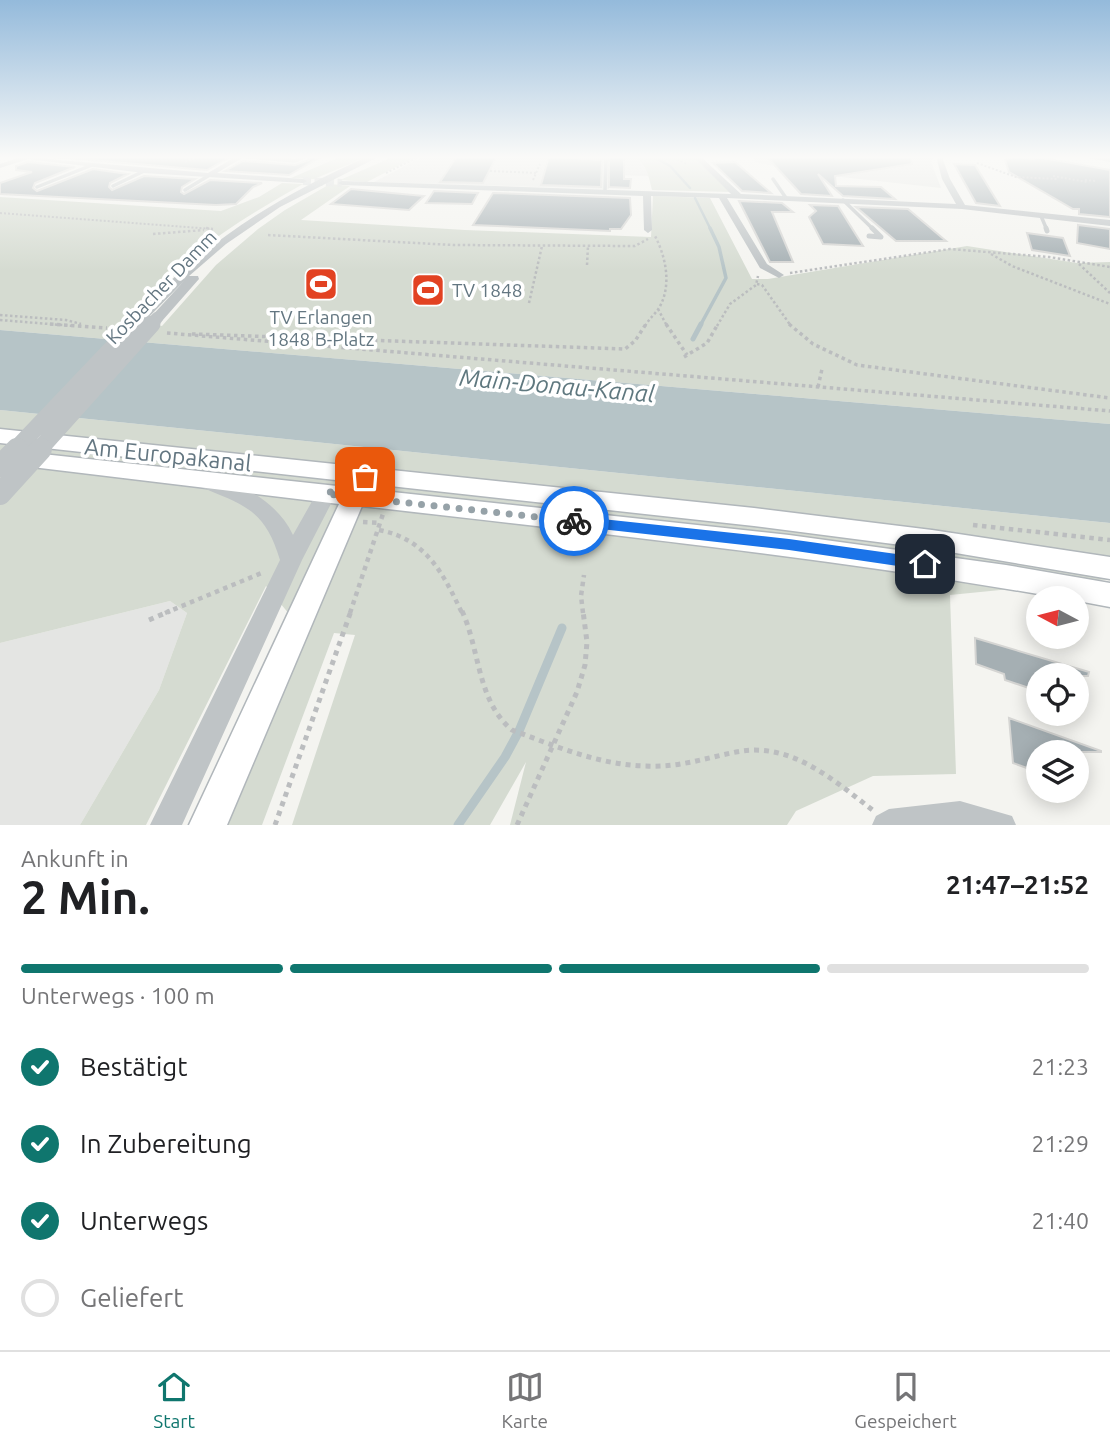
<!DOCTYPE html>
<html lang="de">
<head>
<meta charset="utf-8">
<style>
	body { margin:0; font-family:Ubuntu,sans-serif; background:#f6f6f6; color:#202124; height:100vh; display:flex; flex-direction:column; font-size:26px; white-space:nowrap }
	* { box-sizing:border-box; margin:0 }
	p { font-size:23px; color:#757577 }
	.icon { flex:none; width:38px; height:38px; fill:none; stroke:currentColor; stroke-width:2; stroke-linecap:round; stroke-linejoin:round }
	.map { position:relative; height:825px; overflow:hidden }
	.panel { display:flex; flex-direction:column; background:#fff; flex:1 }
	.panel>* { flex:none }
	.needle { width:46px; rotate:277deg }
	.fabs { position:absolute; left:1026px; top:586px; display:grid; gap:14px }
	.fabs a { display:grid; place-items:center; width:63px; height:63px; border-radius:50%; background:#fff; box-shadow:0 4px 18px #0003; font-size:35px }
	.pin { position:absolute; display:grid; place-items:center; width:60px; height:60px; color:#fff; margin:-30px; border-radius:14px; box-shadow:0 4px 10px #0006 }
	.courier { position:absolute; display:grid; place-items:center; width:70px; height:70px; margin:-35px; border:5px solid #1a73e8; border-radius:50%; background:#fff; color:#222; box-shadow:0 2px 9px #0007 }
	.summary em { font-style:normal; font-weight:700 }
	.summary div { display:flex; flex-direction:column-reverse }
	.summary { display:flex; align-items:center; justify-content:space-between; height:119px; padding:0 21px }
	h1 { font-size:46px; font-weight:700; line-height:52px }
	.bar { display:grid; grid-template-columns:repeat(4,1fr); gap:10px 7px; align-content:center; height:84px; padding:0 21px }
	.bar i { height:9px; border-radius:5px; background:#e0e0e0 }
	.bar .current { background:#0f766e }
	.bar p { grid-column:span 4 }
	ol { padding:0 21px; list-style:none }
	li { display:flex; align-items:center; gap:21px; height:77px }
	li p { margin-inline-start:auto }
	li .icon { padding:7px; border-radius:50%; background:#0f766e; color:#fff; stroke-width:4 }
	li:last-child { color:#757577 }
	li i { width:38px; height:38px; border:4px solid #e0e0e0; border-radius:50% }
	.tab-bar { display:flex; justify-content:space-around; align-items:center; height:98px; border-top:2px solid #e0e0e0; background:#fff; font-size:19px; color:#757577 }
	.tab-bar a { display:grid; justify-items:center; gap:4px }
	.tab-bar .current { color:#0f766e }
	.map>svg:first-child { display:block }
</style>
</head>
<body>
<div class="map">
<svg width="1110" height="825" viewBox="0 0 1110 825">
	<rect width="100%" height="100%" fill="#f4f4f0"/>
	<path fill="#e4e5e3" d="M424,156h209l7,3 9,17 -39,-1 -1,14 -235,-7z
		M754,156h180l-3,6 10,26 -127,-14 -59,-12z
		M170,601l17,12 -28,77 -79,135h-80v-182z"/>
	<path fill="#d5dbd1" d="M342,156h27l-55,23 -23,-1z
		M395,156h22l-50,26 -27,-2z
		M633,156h63l37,36 -81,-2c-3,-13 -6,-28 -19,-34z
		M282,183l21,1c-59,33 -134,80 -174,134l33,8 54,-61 42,-36 27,-19 45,-26 20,2 -49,34 164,10 186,7 2,-41 57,2 42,81h16l199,-33 110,17 33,-1v162l-1110,-94v-133l221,14 38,-14z
		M0,410l1110,113v56l-160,16 6,179 -83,2 -77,35 -9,14h-277l16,-63 -36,63h-198l63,-190 -21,-2 -72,192h-40l82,-193 -38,-46 -120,239h-66l79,-135 28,-77 -17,-12 -170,42z"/>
	<path fill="#b6c4c7" d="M0,330l1110,94v99l-1110,-113z"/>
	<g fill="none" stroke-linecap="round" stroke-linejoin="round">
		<path stroke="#b6c4c7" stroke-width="2.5" d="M652,156l18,10 20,22
			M695,198l16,32"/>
		<path stroke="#b6c4c7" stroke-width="3.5" d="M700,326l26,-48 -7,-31 -9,-19"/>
		<path stroke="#b6c4c7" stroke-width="5" d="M693,339l8,-15"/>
		<path stroke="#b6c4c7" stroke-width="9" d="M458,825l47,-68 14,-26 43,-103"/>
	</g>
	<path fill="#a5afb3" stroke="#d5d5d3" stroke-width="2" d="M42,156h190l-25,14z
		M311,156h11l-33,19 -64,-4 18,-10 52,4 14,-5z
		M457,156h40l-14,27 -43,-1z
		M549,156l53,4 -1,27 -60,-2z
		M609,156h15v23h7l-1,9 -21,-1z
		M766,156h145l1,8 -77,12 1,10 45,1 14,12 -52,-3 -25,-22 14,22 -31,-2z
		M1014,156l19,3 5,-2 72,13v47l-31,-3v-5h-6l-64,-37 -4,-12z
		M28,162l47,5 -40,16 -2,5 4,3 56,-22 35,5 -18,9 -1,4 3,3 32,-14 51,3 -13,8 -1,5 3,2 26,-14 52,3 -9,4 -17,17 -20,1 -216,-11v-11l32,-11 -16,-2v-4z
		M735,162l36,31 -29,-2 -29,-28z
		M954,164l21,1 25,41 -24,-3z
		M351,189l41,4 32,3 -15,14 -78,-6z
		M434,191l44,2 -6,11 -46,-1z
		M493,193l137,5 1,17 -10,14h-11v2l-137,-6z
		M739,201l43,2 11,9h-21l21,50h-23z
		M810,205l28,1 25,40 -40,-2 -14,-27 7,-6z
		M856,207l52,2 38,32h-50z
		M1078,225l32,4v20l-33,-6z
		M1027,233l36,5 7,18 -38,-6z
		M975,638l114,34 -1,4h-50v15l-33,-11 -1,-6 -28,-10z
		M1009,718l92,33v1h-63v20l-25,-9z"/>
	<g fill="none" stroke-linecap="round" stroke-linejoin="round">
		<path stroke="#d0d4d4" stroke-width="8" stroke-dasharray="8 3.5" stroke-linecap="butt" d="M303,181l39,2"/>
		<defs>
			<path id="secondary" d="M0,429l754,79 178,22 178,27v22l-178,-30 -178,-23 -754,-83z
				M15,451l774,84 217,30 104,18v24c-244,-46 -498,-72 -748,-101l-135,319h-38l150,-321 -332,-40 -3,-5 3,-5z"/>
		</defs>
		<use href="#secondary" stroke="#b1b7bb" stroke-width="3"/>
		<path stroke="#bbbdbf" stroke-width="2" stroke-dasharray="2 2" stroke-linecap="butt" d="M670,156l17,8
			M185,162l14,-6
			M977,163l39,14 41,2
			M490,171l47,2
			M386,173l34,-17
			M1053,176l34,6
			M533,180l7,-16
			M1085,180l10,1
			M0,213l213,16"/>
		<path stroke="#bbbdbf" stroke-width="2.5" stroke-dasharray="2.5 2.5" stroke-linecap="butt" d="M206,228l7,1
			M153,234l51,-4
			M268,235l185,10 182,1 13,-7
			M991,254l21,12 98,38
			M1079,264l31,29
			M587,265l1,-19
			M790,273l160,-24 99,8 61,10
			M757,284l5,1 29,41
			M529,303l13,-57
			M658,309l9,17
			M0,315l66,5 15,4
			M0,320l74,6
			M645,326c4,-7 10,-12 14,-18 13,-22 7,-51 -4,-72
			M717,326l13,-22 26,-19 2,-9"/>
		<path stroke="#bbbdbf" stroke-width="3.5" stroke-dasharray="3.5 3.5" stroke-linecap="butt" d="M50,324l57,4
			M666,324l21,31
			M789,324l24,20 44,21 253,33
			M167,333l943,78
			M192,334l433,15 10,-8 11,-17
			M684,357l23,-14 11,-19
			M818,387l4,-18"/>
		<path stroke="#bbbdbf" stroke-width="4.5" stroke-dasharray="4.5 4.5" stroke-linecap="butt" d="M363,522l18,1
			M973,525l137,15
			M379,530c47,9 64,43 83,83
			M165,613l99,-41
			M350,613l33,-99
			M583,613l-2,-17 3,-21"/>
		<path stroke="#bbbdbf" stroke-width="5" stroke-dasharray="5 5" stroke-linecap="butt" d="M462,611c18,39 15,90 50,119 43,16 87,35 134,36 31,2 60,-8 90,-14 55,-11 97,28 138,59
			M149,620l21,-9
			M275,825l76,-214
			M517,825l60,-133 8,-27 2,-23 -4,-31"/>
		<path stroke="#bfc4c6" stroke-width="3.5" d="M241,156l54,5 12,-5
			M773,179l13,19
			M113,186l31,-15
			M37,187l55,-22
			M185,190l23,-14
			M605,191l1,-32
			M843,200l31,30
			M1041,216l6,14"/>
		<path stroke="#bfc4c6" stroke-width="5" d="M1046,228l1,3
			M869,236l12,1 -9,-9"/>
		<path fill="#bfc4c6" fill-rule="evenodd" d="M13,156l195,17 29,-17h8l-28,17 86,6 4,2 -4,2 -159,-10 -116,-14 -28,9v-4l18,-6z
			M693,156h7l41,38 215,10 -14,-25 -5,-19 2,-4h6l-2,4 7,19 15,26 145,15v6l-148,-17 -235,-11 40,66 17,11 -5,3 -19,-10 -41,-70 -68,-2 1,34 -4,3 -4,-3 -1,-34 -301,-11 -4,-2 4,-2 389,13z
			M960,801l52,15 4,9h-144l4,-9 13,-7z"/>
		<path fill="#bfc4c6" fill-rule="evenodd" d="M369,156h11l-100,51 -54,37 -37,32h9l1,3 -37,42h-10l-2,-3 34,-37 -38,39h-10v-6c73,-74 138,-116 233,-158z
			M1088,156h22v6l-21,-4z
			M208,475c35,10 69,26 85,60l26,-46h14l3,5 -34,66 -120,265h-32l130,-265c-15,-50 -34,-54 -79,-73l-3,-5 3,-5z"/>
		<use href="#secondary" fill="#fff" fill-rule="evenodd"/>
		<path stroke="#bfc4c6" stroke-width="12" d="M133,326l8,-9
			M150,326l7,-8"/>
		<path stroke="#bfc4c6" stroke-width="17" d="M15,450l120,-126
			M39,450l113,-126"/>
		<path stroke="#bfc4c6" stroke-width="22" d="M0,466l17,-17
			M0,494l41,-45"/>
	</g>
	<linearGradient id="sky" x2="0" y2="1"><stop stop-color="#94badb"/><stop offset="0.58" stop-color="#fafaf8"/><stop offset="1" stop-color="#fafaf8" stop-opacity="0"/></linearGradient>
	<rect width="1110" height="271" fill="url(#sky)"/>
	<path fill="#1a73e8" d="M574,516l215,23 136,19 7,6 -7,6 -136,-20 -215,-24 -7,-5z"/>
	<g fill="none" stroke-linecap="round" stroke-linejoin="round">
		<path stroke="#96a2a8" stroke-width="7" stroke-dasharray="0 12.6" d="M365,477l-39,17 248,27"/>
	</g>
	<defs>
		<symbol id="stadium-square" viewBox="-11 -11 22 22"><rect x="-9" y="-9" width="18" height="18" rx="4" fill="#e24222" stroke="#fff"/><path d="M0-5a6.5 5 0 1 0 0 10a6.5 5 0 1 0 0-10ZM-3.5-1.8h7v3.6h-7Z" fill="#fff"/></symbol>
	</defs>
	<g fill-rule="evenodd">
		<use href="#stadium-square" x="302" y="265" width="38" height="38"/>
		<use href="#stadium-square" x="409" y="271" width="38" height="38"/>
	</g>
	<g text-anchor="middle" stroke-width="7" stroke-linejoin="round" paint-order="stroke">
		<g font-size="19" fill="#637681" stroke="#fff">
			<text transform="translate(161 287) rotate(-46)" y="7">Kosbacher Damm</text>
		</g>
		<g font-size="19" fill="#637681" stroke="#fff" text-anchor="start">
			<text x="452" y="297">TV 1848</text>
			<text x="321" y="324" text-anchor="middle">TV Erlangen<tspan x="321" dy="22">1848 B-Platz</tspan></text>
		</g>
		<g font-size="23" fill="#637681" stroke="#fff">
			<text transform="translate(168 455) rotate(6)" y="8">Am Europakanal</text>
		</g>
		<g font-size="24" font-style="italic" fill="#5f787f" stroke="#fff">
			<text transform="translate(557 386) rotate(5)" y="8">Main-Donau-Kanal</text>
		</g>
	</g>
</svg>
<div class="fabs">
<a><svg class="needle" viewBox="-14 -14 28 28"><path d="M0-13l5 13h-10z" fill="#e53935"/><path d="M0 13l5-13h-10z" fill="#757577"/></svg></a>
<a><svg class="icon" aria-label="locate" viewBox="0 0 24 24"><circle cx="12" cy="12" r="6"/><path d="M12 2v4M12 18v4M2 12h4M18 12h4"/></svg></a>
<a><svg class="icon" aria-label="layers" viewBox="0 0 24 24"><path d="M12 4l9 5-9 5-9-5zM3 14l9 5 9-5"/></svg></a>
</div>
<div class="pin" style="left:365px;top:477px;background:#ea580c"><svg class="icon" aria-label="bag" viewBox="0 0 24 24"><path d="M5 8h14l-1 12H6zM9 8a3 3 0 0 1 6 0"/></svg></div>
<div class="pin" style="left:925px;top:564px;background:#1f2937"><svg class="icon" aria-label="home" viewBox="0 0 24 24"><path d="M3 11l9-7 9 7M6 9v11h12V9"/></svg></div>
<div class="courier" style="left:574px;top:521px"><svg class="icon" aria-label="bike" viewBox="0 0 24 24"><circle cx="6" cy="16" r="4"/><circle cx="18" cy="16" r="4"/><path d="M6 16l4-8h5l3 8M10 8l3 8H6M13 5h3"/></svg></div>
</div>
<section class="panel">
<div class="summary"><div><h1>2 Min.</h1><p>Ankunft in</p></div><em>21:47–21:52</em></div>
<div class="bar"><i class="current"></i><i class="current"></i><i class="current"></i><i></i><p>Unterwegs · 100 m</p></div>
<ol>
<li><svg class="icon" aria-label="check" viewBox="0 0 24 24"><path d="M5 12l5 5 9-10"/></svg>Bestätigt<p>21:23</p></li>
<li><svg class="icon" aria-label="check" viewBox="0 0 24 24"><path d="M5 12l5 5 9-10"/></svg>In Zubereitung<p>21:29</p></li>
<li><svg class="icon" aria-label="check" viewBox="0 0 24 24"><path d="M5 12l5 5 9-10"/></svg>Unterwegs<p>21:40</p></li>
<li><i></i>Geliefert</li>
</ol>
</section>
<nav class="tab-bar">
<a class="current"><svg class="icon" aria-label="home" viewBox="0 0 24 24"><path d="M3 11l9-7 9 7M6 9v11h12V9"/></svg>Start</a>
<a><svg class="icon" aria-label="map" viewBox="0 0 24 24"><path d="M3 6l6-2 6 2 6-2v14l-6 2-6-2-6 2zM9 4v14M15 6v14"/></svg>Karte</a>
<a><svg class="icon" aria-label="saved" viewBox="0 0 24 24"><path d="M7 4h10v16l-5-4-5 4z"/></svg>Gespeichert</a>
</nav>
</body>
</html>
